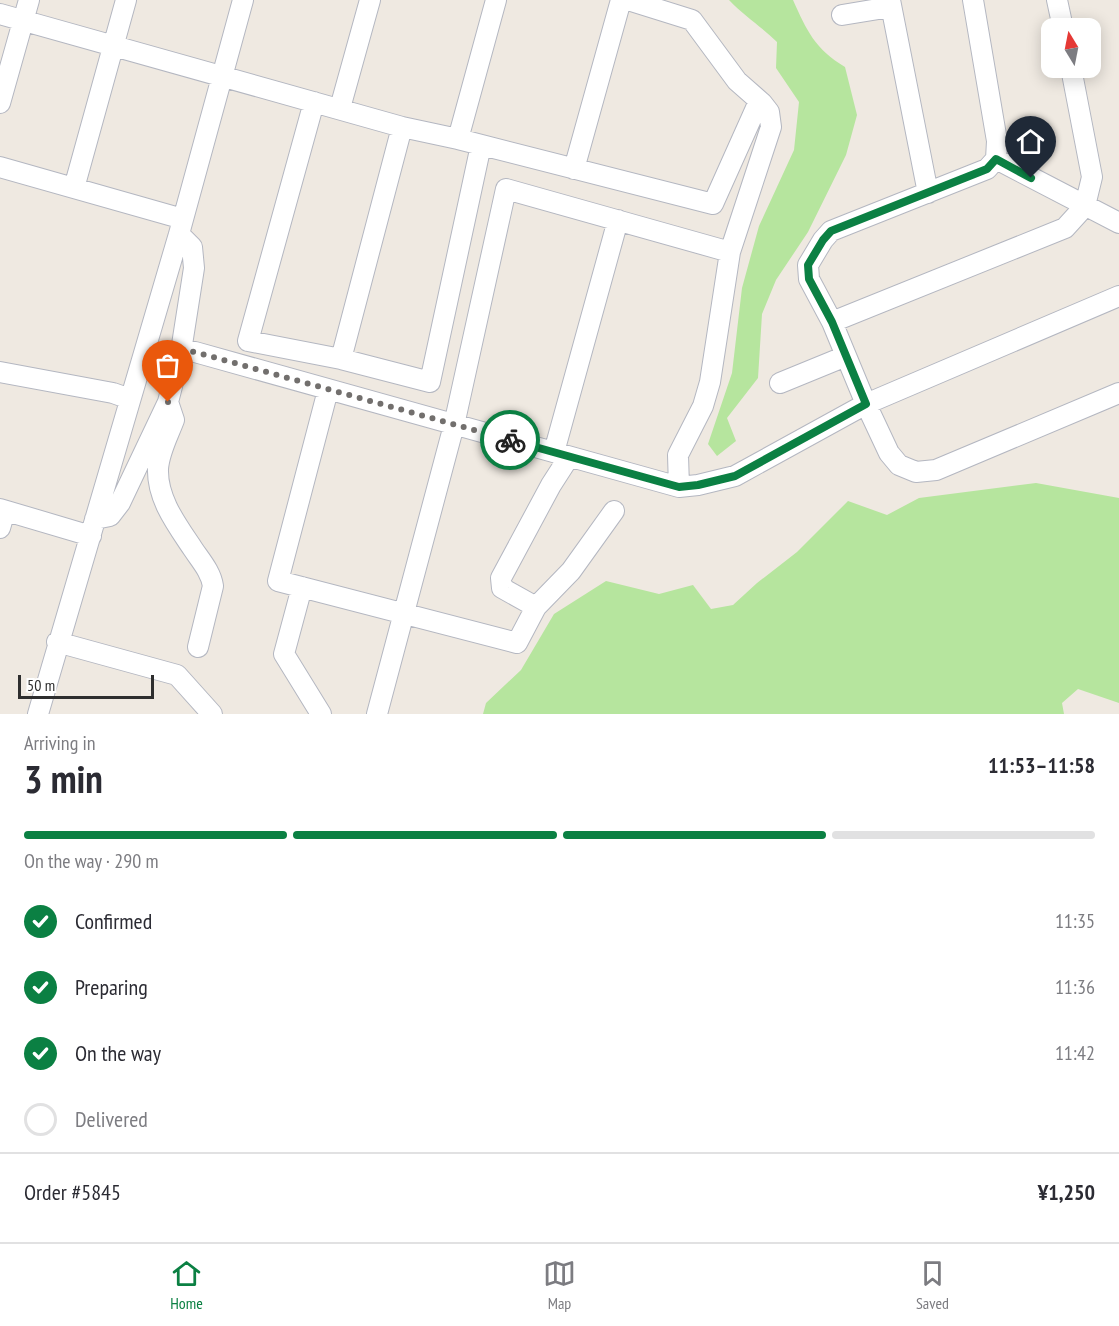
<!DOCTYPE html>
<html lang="en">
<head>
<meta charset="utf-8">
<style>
	body { margin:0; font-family:"PT Sans Narrow",sans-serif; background:#f7f7f7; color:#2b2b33; height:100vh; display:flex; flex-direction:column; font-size:22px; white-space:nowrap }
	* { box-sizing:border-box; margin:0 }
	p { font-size:20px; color:#7c7c81 }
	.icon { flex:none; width:33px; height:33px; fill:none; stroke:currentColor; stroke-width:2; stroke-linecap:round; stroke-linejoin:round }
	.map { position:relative; height:714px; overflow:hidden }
	.side { display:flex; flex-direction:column; background:#fff; flex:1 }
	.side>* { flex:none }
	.needle { width:39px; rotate:350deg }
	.fabs { position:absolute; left:1041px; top:18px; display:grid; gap:12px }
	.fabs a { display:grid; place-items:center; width:60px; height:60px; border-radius:12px; background:#fff; box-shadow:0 3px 15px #0003; font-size:30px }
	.scale { position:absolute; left:18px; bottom:15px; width:136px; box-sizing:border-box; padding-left:6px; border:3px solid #2e2e2e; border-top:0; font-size:16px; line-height:21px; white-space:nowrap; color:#2e2e2e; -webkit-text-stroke:4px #fff; paint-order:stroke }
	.pin { position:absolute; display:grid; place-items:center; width:51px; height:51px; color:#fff; margin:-62px -26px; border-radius:50% 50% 50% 0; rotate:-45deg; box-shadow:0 0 6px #0007 }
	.pin .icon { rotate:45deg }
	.courier { position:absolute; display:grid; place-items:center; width:60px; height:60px; margin:-30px; border:4px solid #0b8043; border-radius:50%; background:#fff; color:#222; box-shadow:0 2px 8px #0007 }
	.headline em { font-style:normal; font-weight:700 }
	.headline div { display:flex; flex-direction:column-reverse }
	.headline { display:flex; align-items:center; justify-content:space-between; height:102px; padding:0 24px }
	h1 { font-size:39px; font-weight:700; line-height:45px }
	.bar { display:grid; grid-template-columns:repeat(4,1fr); gap:9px 6px; align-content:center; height:72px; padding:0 24px }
	.bar i { height:8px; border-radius:4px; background:#e1e1e2 }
	.bar .selected { background:#0b8043 }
	.bar p { grid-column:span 4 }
	.line { display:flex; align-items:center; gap:15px; padding:0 24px; border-top:2px solid #e1e1e2 }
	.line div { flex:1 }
	ol { padding:0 24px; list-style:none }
	li { display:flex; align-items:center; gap:18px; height:66px }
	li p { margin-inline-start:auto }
	li .icon { padding:6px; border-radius:50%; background:#0b8043; color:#fff; stroke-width:4 }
	li:last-child { color:#7c7c81 }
	li i { width:33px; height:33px; border:3px solid #e1e1e2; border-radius:50% }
	.menu { display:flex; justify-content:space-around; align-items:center; height:84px; border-top:2px solid #e1e1e2; background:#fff; font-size:16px; color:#7c7c81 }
	.menu a { display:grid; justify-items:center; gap:3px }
	.menu .selected { color:#0b8043 }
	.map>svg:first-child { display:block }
</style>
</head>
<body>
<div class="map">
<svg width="1119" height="714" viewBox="0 0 1119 714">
	<rect width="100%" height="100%" fill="#efe9e1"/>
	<path fill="#b6e59e" d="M729,0h64c14,31 22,49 52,67l12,48 -11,40 -38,77 -32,48 -14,34 -4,64 -31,40 9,23 -19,15 -9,-12 24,-71 10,-85 17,-62 35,-76 5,-48 -23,-34 1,-26c-15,-15 -33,-26 -48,-42z
		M1036,483l83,15v205l-41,-14 -16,14 2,11h-581l3,-11 35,-33 33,-56 52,-33 53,13 34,-9 18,24 22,-4 24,-22 40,-31 51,-51 39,14 32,-17z"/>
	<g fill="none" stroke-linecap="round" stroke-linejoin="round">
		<defs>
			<path id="street" d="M628,0l64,20 45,61 25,22 7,9 2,15 -41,125 -20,130 -7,24 -25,49 1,32
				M890,0l38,193
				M973,0l24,141 -1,18 -9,10 -156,62 -8,9 -15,25 1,14 23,43 34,82 23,49 10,12 17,7 20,-2 183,-77
				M1057,0l6,28
				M0,14l402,113 56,12 255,65 43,-96 6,-5
				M842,15l49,-8
				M314,102l-66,239 93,18 89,23 51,-237
				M0,103l29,-103
				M340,108l30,-108
				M458,139l38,-139
				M996,159l123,64
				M0,167l183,52
				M574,169l47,-169
				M74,188l52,-188
				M179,234l13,13 2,21 -13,83 -13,51 6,18c-6,16 -15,32 -16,49 -1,30 19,56 35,80 8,12 18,23 20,37l-15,61
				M832,322l233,-94 20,-22 7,-29 -21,-109
				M181,351l14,1 484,135 19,-2 37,-9 131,-72 253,-108
				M341,359l61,-232
				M0,372l113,21 17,6
				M780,383l66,-27
				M328,390l-50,191 239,62 19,-36
				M554,452l64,-232
				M569,457l-18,28 -50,93 1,10 34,19 35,-36 43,-60
				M0,509l91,27
				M95,519l15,-3 10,-13 48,-101
				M0,528l5,-17
				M302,587l-18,67 37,60
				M57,642l120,33 35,39
				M38,714l141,-480 64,-234
				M377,714l77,-289 52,-236 224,63"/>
		</defs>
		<use href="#street" stroke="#b4b7c1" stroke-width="22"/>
		<use href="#street" stroke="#fff" stroke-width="20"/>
	</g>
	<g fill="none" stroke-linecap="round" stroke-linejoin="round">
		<path stroke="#726f6d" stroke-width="6" stroke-dasharray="0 10.8" d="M168,402l13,-51 14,1 315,88"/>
		<path stroke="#0b8043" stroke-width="8" d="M510,440l169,47 19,-2 37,-9 131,-72 -34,-82 -23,-43 -1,-14 15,-25 8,-9 156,-62 9,-10 35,19"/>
	</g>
</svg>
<div class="fabs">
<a><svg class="needle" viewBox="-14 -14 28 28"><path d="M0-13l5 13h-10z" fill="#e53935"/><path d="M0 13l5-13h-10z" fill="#7c7c81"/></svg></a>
</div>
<div class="scale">50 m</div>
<div class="pin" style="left:168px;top:402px;background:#ea580c"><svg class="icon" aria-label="bag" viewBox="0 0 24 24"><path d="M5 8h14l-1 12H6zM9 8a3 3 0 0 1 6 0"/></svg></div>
<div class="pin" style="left:1031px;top:178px;background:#1f2937"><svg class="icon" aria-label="home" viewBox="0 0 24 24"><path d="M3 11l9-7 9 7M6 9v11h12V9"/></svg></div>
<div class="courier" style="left:510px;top:440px"><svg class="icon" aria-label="bike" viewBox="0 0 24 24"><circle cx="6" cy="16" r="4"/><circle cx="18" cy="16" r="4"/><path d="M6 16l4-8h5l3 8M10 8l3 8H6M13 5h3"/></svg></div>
</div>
<section class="side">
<div class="headline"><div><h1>3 min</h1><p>Arriving in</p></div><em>11:53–11:58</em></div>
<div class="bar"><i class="selected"></i><i class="selected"></i><i class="selected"></i><i></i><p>On the way · 290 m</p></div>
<ol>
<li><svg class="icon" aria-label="check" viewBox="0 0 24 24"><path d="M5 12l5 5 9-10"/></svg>Confirmed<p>11:35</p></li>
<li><svg class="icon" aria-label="check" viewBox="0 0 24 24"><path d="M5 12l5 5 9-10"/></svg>Preparing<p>11:36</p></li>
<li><svg class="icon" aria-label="check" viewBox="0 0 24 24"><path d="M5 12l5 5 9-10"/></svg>On the way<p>11:42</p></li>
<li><i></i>Delivered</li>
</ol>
<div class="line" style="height:78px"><div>Order #5845</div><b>¥1,250</b></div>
</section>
<nav class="menu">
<a class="selected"><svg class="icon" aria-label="home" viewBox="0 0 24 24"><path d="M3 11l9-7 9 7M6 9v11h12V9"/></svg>Home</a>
<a><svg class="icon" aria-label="map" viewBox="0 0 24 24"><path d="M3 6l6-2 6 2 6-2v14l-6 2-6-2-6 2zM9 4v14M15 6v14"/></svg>Map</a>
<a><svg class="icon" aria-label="saved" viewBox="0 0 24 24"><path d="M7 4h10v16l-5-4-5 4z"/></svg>Saved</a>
</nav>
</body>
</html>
